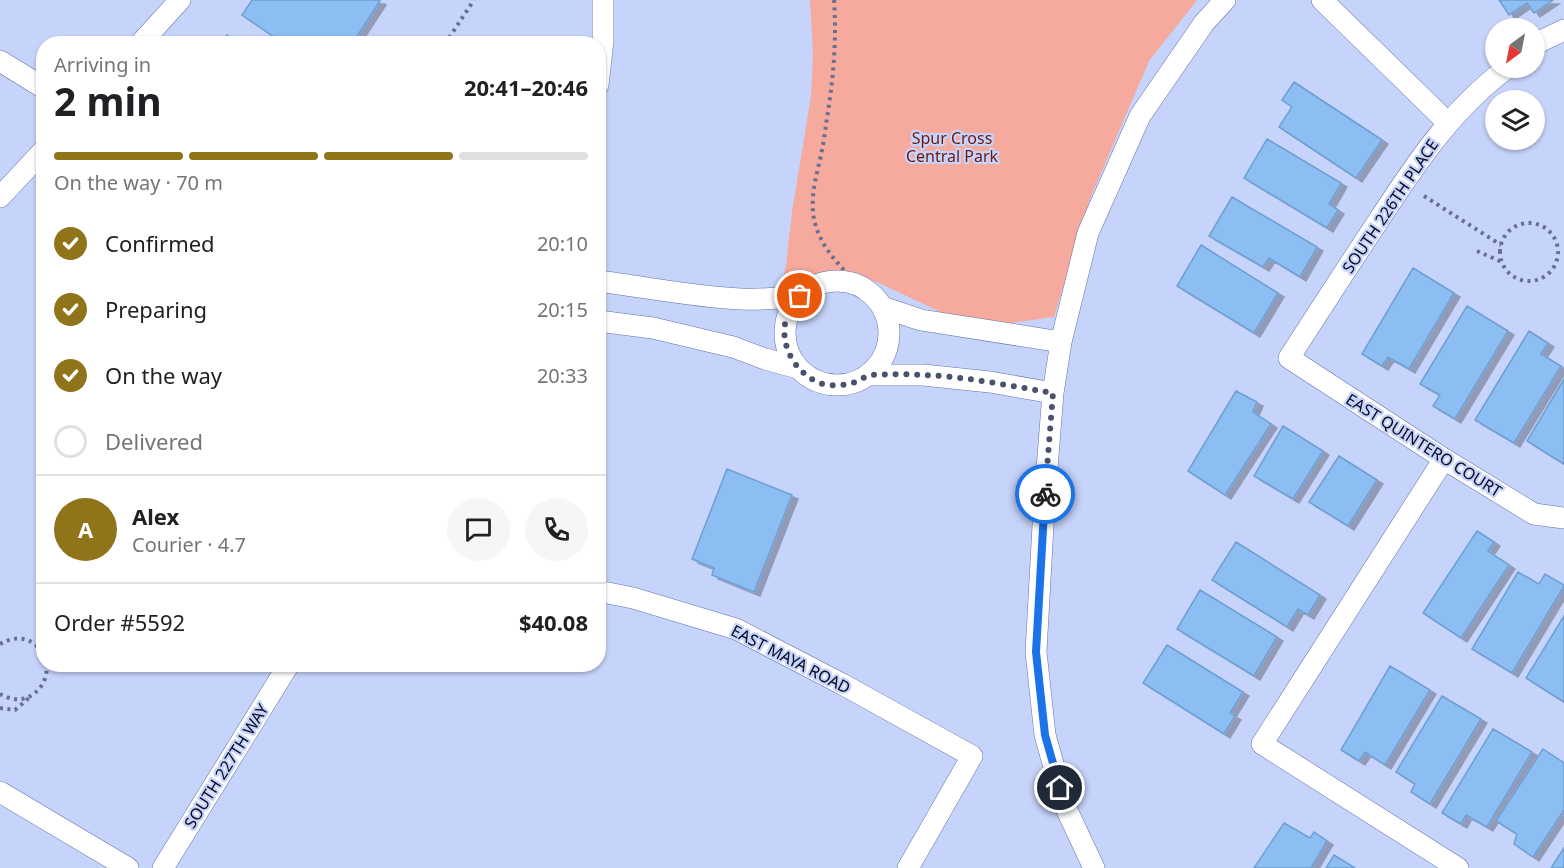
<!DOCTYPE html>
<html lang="en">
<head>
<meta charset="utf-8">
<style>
	body { margin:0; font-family:"Noto Sans",sans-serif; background:#f6f6f6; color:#202124; height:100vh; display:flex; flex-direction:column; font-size:22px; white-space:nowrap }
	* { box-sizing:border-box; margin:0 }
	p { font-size:20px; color:#757577 }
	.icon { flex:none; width:33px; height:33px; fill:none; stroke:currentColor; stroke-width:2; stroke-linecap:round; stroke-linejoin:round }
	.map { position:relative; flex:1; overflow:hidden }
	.side { position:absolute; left:36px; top:36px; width:570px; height:636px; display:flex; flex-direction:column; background:#fff; border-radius:24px; box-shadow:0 2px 4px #0004 }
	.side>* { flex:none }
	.needle { width:39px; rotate:212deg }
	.tools { position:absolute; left:1485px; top:18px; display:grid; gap:12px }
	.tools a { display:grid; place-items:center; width:60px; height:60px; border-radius:50%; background:#fff; box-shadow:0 2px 4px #0004; font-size:30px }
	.pin { position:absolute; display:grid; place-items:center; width:51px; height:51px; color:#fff; margin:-26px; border:3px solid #fff; border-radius:50%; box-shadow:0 2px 6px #0007 }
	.courier { position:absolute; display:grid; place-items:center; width:60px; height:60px; margin:-30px; border:4px solid #1a73e8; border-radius:50%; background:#fff; color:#222; box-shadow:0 2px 8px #0007 }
	.summary em { font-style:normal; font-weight:700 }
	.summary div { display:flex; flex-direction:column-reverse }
	.summary { display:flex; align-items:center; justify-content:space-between; height:102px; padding:0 18px }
	h1 { font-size:39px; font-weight:700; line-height:45px }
	.bar { display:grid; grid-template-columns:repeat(4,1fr); gap:9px 6px; align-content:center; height:72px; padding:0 18px }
	.bar i { height:8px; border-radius:4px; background:#e0e0e0 }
	.bar .current { background:#90741a }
	.bar p { grid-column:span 4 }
	.line { display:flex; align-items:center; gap:15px; padding:0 18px; border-top:2px solid #e0e0e0 }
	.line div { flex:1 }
	.round { display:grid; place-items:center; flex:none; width:63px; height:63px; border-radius:32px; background:#f6f6f6 }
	ol { padding:0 18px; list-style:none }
	li { display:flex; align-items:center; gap:18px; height:66px }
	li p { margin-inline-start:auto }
	li .icon { padding:6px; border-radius:50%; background:#90741a; color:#fff; stroke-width:4 }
	li:last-child { color:#757577 }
	li i { width:33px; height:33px; border:3px solid #e0e0e0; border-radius:50% }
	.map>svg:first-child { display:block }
</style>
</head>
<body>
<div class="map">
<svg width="1564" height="868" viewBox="0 0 1564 868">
	<defs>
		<filter id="shadow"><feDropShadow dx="6" dy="4" stdDeviation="0" flood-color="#0004"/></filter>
	</defs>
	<rect width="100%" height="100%" fill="#c6d3fa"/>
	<path fill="#f5aa9d" d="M810,0h387l-48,61 -60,140 -35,116 -43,6 -62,-7 -72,-34 -41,-6 -55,11 5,-21 6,-54 19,-116 2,-42z"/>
	<path fill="#8cbef3" stroke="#6e9fd2" stroke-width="1.5" filter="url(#shadow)" d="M252,0h127l1,1 -28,43h-68l-42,-29z
		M1499,0h54l-19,13 -7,-10 -18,12z
		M227,35l10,9h-17z
		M1294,82l88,58 -26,38 -77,-51 13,-20 -10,-7z
		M1267,139l74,44 -12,21 9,6 -11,18 -83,-50z
		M1232,197l85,50 -17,30 -31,-19 -6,9 -54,-31z
		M1201,245l77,48 -24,40 -77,-47z
		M1413,268l41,25 -45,76 -21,-12 -6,9 -20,-12z
		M1467,306l41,25 -53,88 -22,-13 7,-11 -20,-11z
		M1529,331l19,12 -7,11 20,12 -47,77 -39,-23z
		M1564,379v85l-37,-23z
		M1236,391l21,11 -4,10 18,12 -46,71 -37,-24z
		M1283,426l40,25 -30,48 -39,-23z
		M1339,456l38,24 -29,46 -39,-24z
		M727,469l65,26 -38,97 -42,-17 2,-7 -22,-9z
		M1477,531l17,11 -6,9 21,14 -48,73 -38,-25z
		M1236,542l84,53 -12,20 -10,-6 -11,18 -75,-47z
		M1518,572l21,12 6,-10 19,11v1l-52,87 -40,-24z
		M1200,590l77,47 -23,39 -77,-47z
		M1564,616v86l-38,-24z
		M1167,645l76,47 -13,21 5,3 -11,18 -81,-51z
		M1390,666l40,24 -45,75 -20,-13 -6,9 -18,-11z
		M1442,696l39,23 -51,85 -19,-12 4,-8 -19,-12z
		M1493,729l39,23 -45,75 -21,-12 -5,9 -19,-11z
		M1543,749l21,14v47l-31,47 -19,-13 3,-10 -21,-13z
		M1284,823l26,15 4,-6 13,9 -16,27h-57z
		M1564,848v20h-13z
		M1334,855l21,13h-29z"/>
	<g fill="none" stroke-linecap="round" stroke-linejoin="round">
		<defs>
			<path id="street" d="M1322,0l126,123
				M140,44l40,-44
				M1534,46l9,-6 21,-10
				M0,61l44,27
				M1507,68c-59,44 -96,103 -136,164 -28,42 -55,84 -82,126l155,101 90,55 30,4
				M598,85l5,-44v-41
				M0,197l44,-47
				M598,281c47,6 95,16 143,18 20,1 40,-1 59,-3
				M785 333a52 52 0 1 1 104 0a52 52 0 1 1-104 0Z
				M882,307l39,13 140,22
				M598,321l55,7 80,19 32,12 33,9
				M869,375h54l67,7 63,11
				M1444,459l-182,285 196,124
				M598,591l35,7 103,31 106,55 130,72 -64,112
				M0,792l128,76
				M163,868l126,-204
				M1094,868l-29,-62 -20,-71 -9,-83 8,-145 9,-114 8,-51 27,-109 52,-117 64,-93 21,-23"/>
		</defs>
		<use href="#street" stroke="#6173ad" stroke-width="22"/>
		<path stroke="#676f8e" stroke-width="4" stroke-dasharray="3 4.5" stroke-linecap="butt" d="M834,0c3,41 -1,83 -8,124 -1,10 -3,21 -5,31 -5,23 -12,45 -6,68 6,25 27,45 44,63
			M445,44l29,-44
			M1424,196l77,49
			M1500 252a29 29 0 1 1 58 0a29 29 0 1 1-58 0Z
			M1477,251l25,11
			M0,644c10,-6 23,-8 33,-1 4,2 7,7 11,11
			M0,694c4,2 10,5 14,5 19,3 36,-17 32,-35
			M0,708l15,2 15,-13"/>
		<use href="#street" stroke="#fff" stroke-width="21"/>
	</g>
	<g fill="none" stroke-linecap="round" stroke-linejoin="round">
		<path stroke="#4a516d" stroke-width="6" stroke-dasharray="0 10.8" d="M800,296c-6,8 -13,17 -15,28 -4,26 13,52 38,60 10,2 22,2 32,-2 6,-2 10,-6 16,-7 17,-1 34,-1 51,0 42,1 88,11 131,18l-8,101"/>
		<path stroke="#1a73e8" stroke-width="8" d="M1045,494l-9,158 9,83 15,53"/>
	</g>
	<g text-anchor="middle" stroke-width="4.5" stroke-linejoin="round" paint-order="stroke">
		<g font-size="16" fill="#6d180e" stroke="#c6d3fa">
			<text x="952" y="144">Spur Cross<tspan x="952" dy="18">Central Park</tspan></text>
		</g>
		<g font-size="16" fill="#070b21" stroke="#c6d3fa">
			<text transform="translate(1390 206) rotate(-56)" y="6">SOUTH 226TH PLACE</text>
			<text transform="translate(1424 445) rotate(32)" y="6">EAST QUINTERO COURT</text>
			<text transform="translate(791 659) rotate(27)" y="6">EAST MAYA ROAD</text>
			<text transform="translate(226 766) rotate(-58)" y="6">SOUTH 227TH WAY</text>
		</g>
	</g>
</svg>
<div class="tools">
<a><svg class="needle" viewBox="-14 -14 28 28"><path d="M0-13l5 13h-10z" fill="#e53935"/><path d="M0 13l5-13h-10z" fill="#757577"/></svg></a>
<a><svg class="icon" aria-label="layers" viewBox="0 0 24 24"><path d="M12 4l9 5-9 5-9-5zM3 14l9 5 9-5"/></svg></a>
</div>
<div class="pin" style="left:800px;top:296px;background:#ea580c"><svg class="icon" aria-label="bag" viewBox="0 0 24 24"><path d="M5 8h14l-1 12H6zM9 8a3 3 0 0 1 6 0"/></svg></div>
<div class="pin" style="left:1060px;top:788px;background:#1f2937"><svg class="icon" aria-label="home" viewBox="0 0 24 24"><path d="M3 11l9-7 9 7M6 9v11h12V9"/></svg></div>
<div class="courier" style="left:1045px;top:494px"><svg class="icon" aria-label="bike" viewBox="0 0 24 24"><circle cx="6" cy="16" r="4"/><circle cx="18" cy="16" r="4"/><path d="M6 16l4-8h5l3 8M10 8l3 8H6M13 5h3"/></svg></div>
<section class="side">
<div class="summary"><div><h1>2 min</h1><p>Arriving in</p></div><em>20:41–20:46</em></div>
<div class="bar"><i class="current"></i><i class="current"></i><i class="current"></i><i></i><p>On the way · 70 m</p></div>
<ol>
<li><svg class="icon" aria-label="check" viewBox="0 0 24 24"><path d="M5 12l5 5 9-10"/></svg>Confirmed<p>20:10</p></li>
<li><svg class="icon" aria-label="check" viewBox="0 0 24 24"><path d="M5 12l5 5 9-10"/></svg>Preparing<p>20:15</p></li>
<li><svg class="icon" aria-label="check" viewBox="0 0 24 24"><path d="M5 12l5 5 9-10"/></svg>On the way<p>20:33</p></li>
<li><i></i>Delivered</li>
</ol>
<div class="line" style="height:108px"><b class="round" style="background:#90741a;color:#fff">A</b><div><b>Alex</b><p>Courier · 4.7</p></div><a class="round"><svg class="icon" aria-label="chat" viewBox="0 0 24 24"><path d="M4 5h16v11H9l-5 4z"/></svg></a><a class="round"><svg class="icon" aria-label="phone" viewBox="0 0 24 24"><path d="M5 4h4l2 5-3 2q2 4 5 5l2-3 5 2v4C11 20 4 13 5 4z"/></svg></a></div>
<div class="line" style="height:78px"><div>Order #5592</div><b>$40.08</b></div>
</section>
</div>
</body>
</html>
